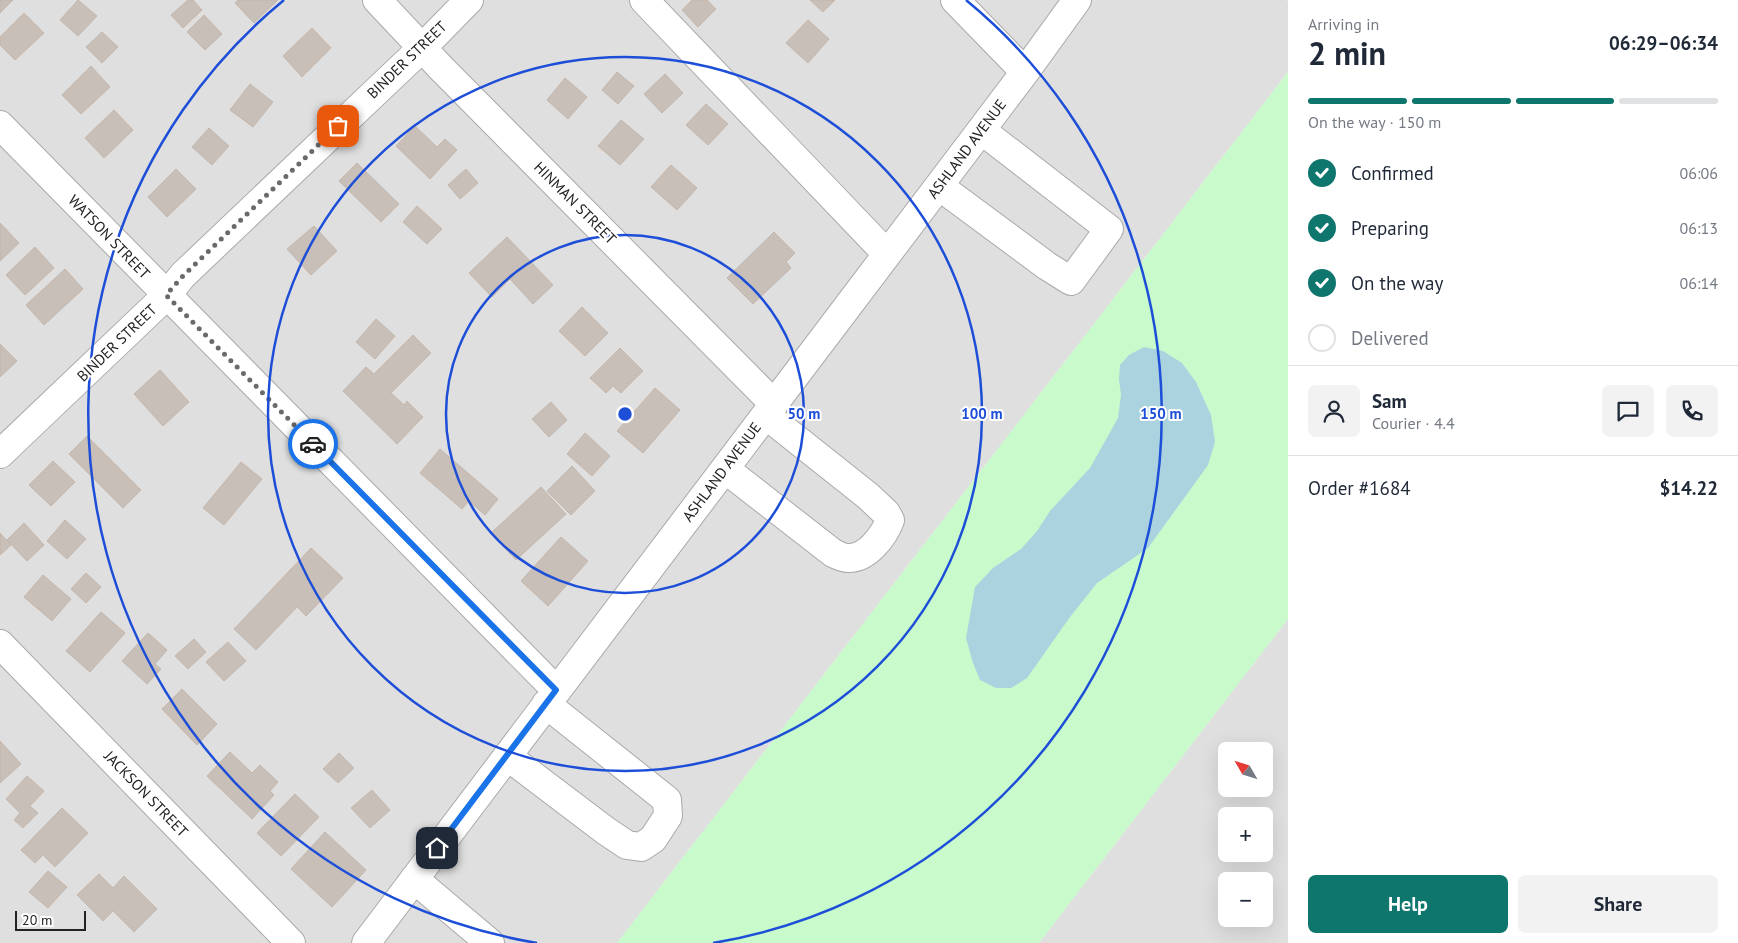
<!DOCTYPE html>
<html lang="en">
<head>
<meta charset="utf-8">
<style>
	body { margin:0; font-family:"PT Sans",sans-serif; background:#f2f2f3; color:#1f2937; height:100vh; display:flex; flex-direction:column; font-size:19px; white-space:nowrap }
	* { box-sizing:border-box; margin:0 }
	p { font-size:16px; color:#747a83 }
	.icon { flex:none; width:28px; height:28px; fill:none; stroke:currentColor; stroke-width:2; stroke-linecap:round; stroke-linejoin:round }
	.map { position:relative; flex:1; overflow:hidden }
	.drawer { display:flex; flex-direction:column; background:#fff; width:450px }
	.drawer>* { flex:none }
	.needle { width:32px; rotate:309deg }
	.fabs { position:absolute; left:1218px; top:742px; display:grid; gap:10px }
	.fabs a { display:grid; place-items:center; width:55px; height:55px; border-radius:8px; background:#fff; box-shadow:0 5px 20px #0002; font-size:25px }
	.scale { position:absolute; left:15px; bottom:12px; width:71px; box-sizing:border-box; padding-left:5px; border:2px solid #222; border-top:0; font-size:14px; line-height:18px; white-space:nowrap; color:#222; -webkit-text-stroke:4px #fff; paint-order:stroke }
	.pin { position:absolute; display:grid; place-items:center; width:42px; height:42px; color:#fff; margin:-21px; border-radius:10px; box-shadow:0 2px 8px #0006 }
	.courier { position:absolute; display:grid; place-items:center; width:50px; height:50px; margin:-25px; border:4px solid #1a73e8; border-radius:50%; background:#fff; color:#222; box-shadow:0 1px 6px #0007 }
	.summary em { font-style:normal; font-weight:700 }
	.summary div { display:flex; flex-direction:column-reverse }
	.summary { display:flex; align-items:center; justify-content:space-between; height:85px; padding:0 20px }
	h1 { font-size:32px; font-weight:700; line-height:38px }
	.bar { display:grid; grid-template-columns:repeat(4,1fr); gap:8px 5px; align-content:center; height:60px; padding:0 20px }
	.bar i { height:6px; border-radius:4px; background:#e0e1e3 }
	.bar .active { background:#0f766e }
	.bar p { grid-column:span 4 }
	.line { display:flex; align-items:center; gap:12px; padding:0 20px; border-top:1px solid #e0e1e3 }
	.line div { flex:1 }
	.round { display:grid; place-items:center; flex:none; width:52px; height:52px; border-radius:8px; background:#f2f2f3 }
	ol { padding:0 20px; list-style:none }
	li { display:flex; align-items:center; gap:15px; height:55px }
	li p { margin-inline-start:auto }
	li .icon { padding:5px; border-radius:50%; background:#0f766e; color:#fff; stroke-width:4 }
	li:last-child { color:#747a83 }
	li i { width:28px; height:28px; border:2px solid #e0e1e3; border-radius:50% }
	.button { display:flex; gap:10px; margin-top:auto; padding:10px 20px }
	.button a { flex:1; height:58px; border-radius:8px; background:#0f766e; color:#fff; font-size:20px; font-weight:700; line-height:58px; text-align:center }
	.button a+a { background:#f2f2f3; color:#1f2937 }
	main { display:flex; flex:1; min-height:0 }
	.map>svg:first-child { display:block }
</style>
</head>
<body>
<main>
<div class="map">
<svg width="1288" height="943" viewBox="0 0 1288 943">
	<rect width="100%" height="100%" fill="#f2efe9"/>
	<path fill="#e0dfdf" fill-rule="evenodd" d="M0,0h1286l2,1v71l-671,871h-617z
		M1288,619v324h-249zM1226,751h38v38h-38zM1226,816h38v38h-38zM1226,881h38v38h-38z"/>
	<path fill="#c8facc" d="M1288,72v547l-249,324h-422z"/>
	<path fill="#aad3df" d="M1144,347l19,4 19,12 14,19 15,33 4,27 -7,23 -60,83 -51,35 -27,34 -43,61 -16,10h-15l-16,-8 -7,-17 -7,-25 9,-51 18,-19 28,-19 16,-18 13,-20 40,-43 28,-50 3,-23 -2,-16 1,-14 9,-10z"/>
	<path fill="#c7bfb8" stroke="#c4b6ab" d="M0,0h13l-13,13z
		M78,0l19,16 -19,20 -18,-16z
		M188,0h5l9,10 -19,18 -12,-13z
		M238,0h40l-24,23 -19,-20z
		M692,0h15l9,9 -18,18 -16,-17z
		M810,0h25l-12,12z
		M24,13l20,20 -29,27 -15,-15v-8z
		M204,15l18,19 -17,16 -18,-18z
		M808,20l21,19 -21,24 -22,-20z
		M312,28l19,20 -29,29 -19,-21z
		M102,32l16,15 -16,16 -16,-16z
		M91,66l19,21 -29,27 -19,-19z
		M617,72l17,14 -16,18 -16,-14z
		M665,74l18,19 -21,20 -18,-19z
		M565,78l22,19 -19,22 -21,-19z
		M250,84l23,18 -20,25 -23,-17z
		M706,104l22,20 -20,21 -22,-20z
		M114,110l19,20 -29,28 -19,-20z
		M621,120l23,19 -24,26 -22,-19z
		M415,126l22,21 8,-8 12,11 -27,29 -34,-33z
		M209,128l20,18 -17,19 -20,-18z
		M357,163l42,41 -18,18 -42,-41z
		M671,165l26,23 -20,22 -26,-23z
		M176,169l20,20 -29,28 -19,-20z
		M466,169l12,14 -18,16 -12,-14z
		M417,206l25,23 -15,15 -24,-22z
		M0,223l19,20 -19,18z
		M314,226l23,25 -26,24 -24,-26z
		M774,232l21,21 -9,9 5,6 -38,36 -26,-26z
		M507,237l46,48 -20,19 -23,-25 -18,18 -23,-24z
		M35,247l19,21 -29,27 -19,-20z
		M65,269l18,20 -39,36 -18,-20z
		M582,307l26,26 -23,23 -26,-25z
		M376,319l19,17 -20,23 -19,-17z
		M413,335l18,18 -40,40 13,12 3,-4 16,16 -26,27 -54,-53 23,-24 8,7z
		M0,344l17,17 -17,16z
		M620,348l23,23 -22,22 -8,-7 -7,7 -16,-15z
		M160,370l29,32 -26,24 -29,-32z
		M655,388l25,22 -37,43 -26,-22z
		M551,402l16,18 -18,17 -17,-18z
		M585,433l25,23 -18,20 -25,-22z
		M87,436l54,54 -18,18 -54,-54z
		M440,449l58,50 -13,16 -16,-14 -7,8 -42,-36z
		M53,461l22,21 -24,24 -22,-21z
		M241,462l21,17 -38,46 -21,-17z
		M572,466l23,25 -24,24 -24,-24z
		M541,487l25,27 -50,46 -25,-27z
		M65,520l21,19 -19,20 -20,-18z
		M24,523l20,22 -17,16 -20,-21z
		M0,533l11,12 -11,10z
		M561,537l27,24 -40,45 -27,-25z
		M311,548l32,30 -37,38 -9,-9 -41,43 -22,-21z
		M86,573l15,14 -15,16 -15,-14z
		M43,575l28,24 -19,22 -28,-24z
		M101,612l24,21 -35,39 -24,-21z
		M148,633l19,17 -12,14 6,5 -14,15 -25,-23z
		M194,639l12,13 -18,17 -13,-13z
		M228,642l18,19 -22,20 -18,-19z
		M182,689l35,35 -20,21 -35,-36z
		M0,741l21,23 -21,19z
		M230,752l22,21 8,-8 18,17 -8,9 4,4 -22,24 -45,-43z
		M339,753l15,15 -16,15 -15,-14z
		M27,776l17,15 -14,15 8,7 -15,15 -9,-8 6,-7 -14,-14z
		M372,790l18,20 -20,18 -19,-20z
		M295,794l24,23 -38,39 -24,-23z
		M62,808l26,25 -33,34 -12,-12 -8,8 -14,-13z
		M325,832l41,38 -34,37 -41,-38z
		M48,871l19,16 -19,21 -19,-16z
		M99,874l14,14 11,-12 33,33 -23,23 -21,-21 -10,10 -26,-26z"/>
	<g fill="none" stroke-linecap="round" stroke-linejoin="round">
		<defs>
			<path id="minor" d="M377,0l64,68 333,336
				M644,0l243,254
				M955,0l70,72
				M0,125l556,565
				M939,186l108,80 24,15 38,-52 -128,-99
				M0,454l167,-159 16,-20 240,-228 46,-47
				M725,469l108,84c4,2 10,5 15,5 19,1 36,-22 42,-38l-4,-7 -18,-17 -102,-81
				M0,644l291,299
				M507,756l99,75 21,14 14,2 12,-8 15,-23 -1,-16 -121,-96
				M414,879l76,64
				M366,943l659,-871 52,-72"/>
		</defs>
		<use href="#minor" stroke="#a9a9a9" stroke-width="30"/>
		<use href="#minor" stroke="#fff" stroke-width="28"/>
	</g>
	<g fill="none" stroke-linecap="round" stroke-linejoin="round">
		<path stroke="#6b6a68" stroke-width="5" stroke-dasharray="0 9" d="M313,444l-147,-149 17,-19 155,-150"/>
		<path stroke="#1a73e8" stroke-width="6" d="M313,444l243,246 -119,158"/>
	</g>
	<g fill="none" stroke="#1d4ed8" stroke-width="2.5">
		<circle cx="625" cy="414" r="179"/>
		<circle cx="625" cy="414" r="357"/>
		<path d="M537 943A536 536 0 0 1 284 0M966 0A536 536 0 0 1 713 943"/>
	</g>
	<g text-anchor="middle" stroke-width="4" stroke-linejoin="round" paint-order="stroke">
		<g font-size="15" fill="#222" stroke="#fff">
			<text transform="translate(407 60) rotate(-44)" y="5">BINDER STREET</text>
			<text transform="translate(967 149) rotate(-53)" y="5">ASHLAND AVENUE</text>
			<text transform="translate(575 203) rotate(45)" y="5">HINMAN STREET</text>
			<text transform="translate(109 237) rotate(46)" y="5">WATSON STREET</text>
			<text transform="translate(117 343) rotate(-44)" y="5">BINDER STREET</text>
			<text transform="translate(722 472) rotate(-53)" y="5">ASHLAND AVENUE</text>
			<text transform="translate(146 794) rotate(46)" y="5">JACKSON STREET</text>
		</g>
	</g>
	<circle cx="625" cy="414" r="8" fill="#1d4ed8" stroke="#fff" stroke-width="2.5"/>
	<g font-size="15" text-anchor="middle" font-weight="bold" fill="#1d4ed8" stroke="#fff" stroke-width="4" stroke-linejoin="round" paint-order="stroke">
		<text x="804" y="419">50 m</text>
		<text x="982" y="419">100 m</text>
		<text x="1161" y="419">150 m</text>
	</g>
</svg>
<div class="fabs">
<a><svg class="needle" viewBox="-14 -14 28 28"><path d="M0-13l5 13h-10z" fill="#e53935"/><path d="M0 13l5-13h-10z" fill="#747a83"/></svg></a>
<a>+</a>
<a>−</a>
</div>
<div class="scale">20 m</div>
<div class="pin" style="left:338px;top:126px;background:#ea580c"><svg class="icon" aria-label="bag" viewBox="0 0 24 24"><path d="M5 8h14l-1 12H6zM9 8a3 3 0 0 1 6 0"/></svg></div>
<div class="pin" style="left:437px;top:848px;background:#1f2937"><svg class="icon" aria-label="home" viewBox="0 0 24 24"><path d="M3 11l9-7 9 7M6 9v11h12V9"/></svg></div>
<div class="courier" style="left:313px;top:444px"><svg class="icon" aria-label="car" viewBox="0 0 24 24"><path d="M5 17H2v-5l4-1 3-4h7l3 4 3 1v5h-3M9 17h6M6 11h13"/><circle cx="7" cy="17" r="2"/><circle cx="17" cy="17" r="2"/></svg></div>
</div>
<section class="drawer">
<div class="summary"><div><h1>2 min</h1><p>Arriving in</p></div><em>06:29–06:34</em></div>
<div class="bar"><i class="active"></i><i class="active"></i><i class="active"></i><i></i><p>On the way · 150 m</p></div>
<ol>
<li><svg class="icon" aria-label="check" viewBox="0 0 24 24"><path d="M5 12l5 5 9-10"/></svg>Confirmed<p>06:06</p></li>
<li><svg class="icon" aria-label="check" viewBox="0 0 24 24"><path d="M5 12l5 5 9-10"/></svg>Preparing<p>06:13</p></li>
<li><svg class="icon" aria-label="check" viewBox="0 0 24 24"><path d="M5 12l5 5 9-10"/></svg>On the way<p>06:14</p></li>
<li><i></i>Delivered</li>
</ol>
<div class="line" style="height:90px"><a class="round"><svg class="icon" aria-label="person" viewBox="0 0 24 24"><circle cx="12" cy="8" r="4"/><path d="M4 21q1-7 8-7t8 7"/></svg></a><div><b>Sam</b><p>Courier · 4.4</p></div><a class="round"><svg class="icon" aria-label="chat" viewBox="0 0 24 24"><path d="M4 5h16v11H9l-5 4z"/></svg></a><a class="round"><svg class="icon" aria-label="phone" viewBox="0 0 24 24"><path d="M5 4h4l2 5-3 2q2 4 5 5l2-3 5 2v4C11 20 4 13 5 4z"/></svg></a></div>
<div class="line" style="height:65px"><div>Order #1684</div><b>$14.22</b></div>
<div class="button"><a>Help</a><a>Share</a></div>
</section>
</main>
</body>
</html>
